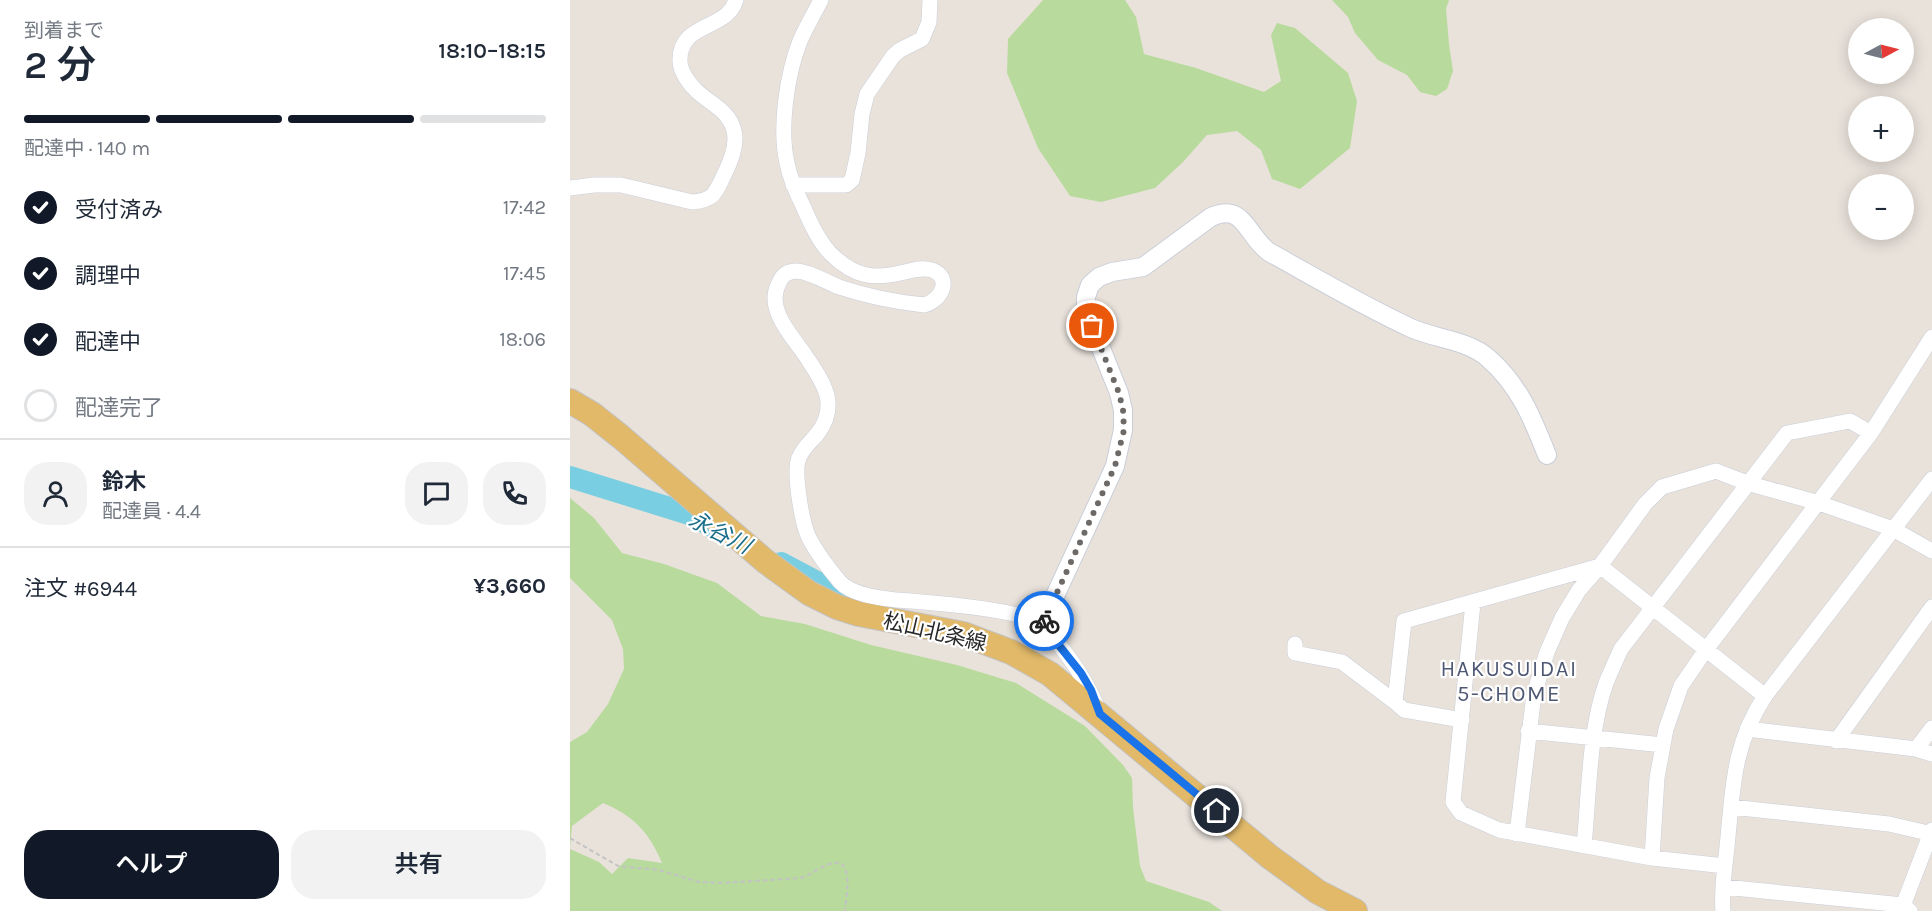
<!DOCTYPE html>
<html lang="ja">
<head>
<meta charset="utf-8">
<style>
	body { margin:0; font-family:Karla,"Noto Sans JP",sans-serif; background:#f2f2f3; color:#1f2937; height:100vh; display:flex; flex-direction:column; font-size:22px; white-space:nowrap }
	* { box-sizing:border-box; margin:0 }
	p { font-size:20px; color:#747a83 }
	.icon { flex:none; width:33px; height:33px; fill:none; stroke:currentColor; stroke-width:2; stroke-linecap:round; stroke-linejoin:round }
	.map { position:relative; flex:1; overflow:hidden }
	.sheet { display:flex; flex-direction:column; background:#fff; width:570px }
	.sheet>* { flex:none }
	.needle { width:39px; rotate:83deg }
	.tools { position:absolute; left:1278px; top:18px; display:grid; gap:12px }
	.tools a { display:grid; place-items:center; width:66px; height:66px; border-radius:50%; background:#fff; box-shadow:0 3px 15px #0003; font-size:30px }
	.pin { position:absolute; display:grid; place-items:center; width:51px; height:51px; color:#fff; margin:-26px; border:3px solid #fff; border-radius:50%; box-shadow:0 2px 6px #0007 }
	.courier { position:absolute; display:grid; place-items:center; width:60px; height:60px; margin:-30px; border:4px solid #1a73e8; border-radius:50%; background:#fff; color:#222; box-shadow:0 2px 8px #0007 }
	.summary em { font-style:normal; font-weight:600 }
	.summary div { display:flex; flex-direction:column-reverse }
	.summary { display:flex; align-items:center; justify-content:space-between; height:102px; padding:0 24px }
	h1 { font-size:39px; font-weight:600; line-height:45px }
	.bar { display:grid; grid-template-columns:repeat(4,1fr); gap:9px 6px; align-content:center; height:72px; padding:0 24px }
	.bar i { height:8px; border-radius:4px; background:#e0e1e3 }
	.bar .on { background:#111827 }
	.bar p { grid-column:span 4 }
	.line { display:flex; align-items:center; gap:15px; padding:0 24px; border-top:2px solid #e0e1e3 }
	.line div { flex:1 }
	.round { display:grid; place-items:center; flex:none; width:63px; height:63px; border-radius:24px; background:#f2f2f3 }
	ol { padding:0 24px; list-style:none }
	li { display:flex; align-items:center; gap:18px; height:66px }
	li p { margin-inline-start:auto }
	li .icon { padding:6px; border-radius:50%; background:#111827; color:#fff; stroke-width:4 }
	li:last-child { color:#747a83 }
	li i { width:33px; height:33px; border:3px solid #e0e1e3; border-radius:50% }
	.action { display:flex; gap:12px; margin-top:auto; padding:12px 24px }
	.action a { flex:1; height:69px; border-radius:24px; background:#111827; color:#fff; font-size:24px; font-weight:600; line-height:69px; text-align:center }
	.action a+a { background:#f2f2f3; color:#1f2937 }
	main { display:flex; flex:1; min-height:0 }
	.map>svg:first-child { display:block }
</style>
</head>
<body>
<main>
<section class="sheet">
<div class="summary"><div><h1>2 分</h1><p>到着まで</p></div><em>18:10–18:15</em></div>
<div class="bar"><i class="on"></i><i class="on"></i><i class="on"></i><i></i><p>配達中 · 140 m</p></div>
<ol>
<li><svg class="icon" aria-label="check" viewBox="0 0 24 24"><path d="M5 12l5 5 9-10"/></svg>受付済み<p>17:42</p></li>
<li><svg class="icon" aria-label="check" viewBox="0 0 24 24"><path d="M5 12l5 5 9-10"/></svg>調理中<p>17:45</p></li>
<li><svg class="icon" aria-label="check" viewBox="0 0 24 24"><path d="M5 12l5 5 9-10"/></svg>配達中<p>18:06</p></li>
<li><i></i>配達完了</li>
</ol>
<div class="line" style="height:108px"><a class="round"><svg class="icon" aria-label="person" viewBox="0 0 24 24"><circle cx="12" cy="8" r="4"/><path d="M4 21q1-7 8-7t8 7"/></svg></a><div><b>鈴木</b><p>配達員 · 4.4</p></div><a class="round"><svg class="icon" aria-label="chat" viewBox="0 0 24 24"><path d="M4 5h16v11H9l-5 4z"/></svg></a><a class="round"><svg class="icon" aria-label="phone" viewBox="0 0 24 24"><path d="M5 4h4l2 5-3 2q2 4 5 5l2-3 5 2v4C11 20 4 13 5 4z"/></svg></a></div>
<div class="line" style="height:78px"><div>注文 #6944</div><b>¥3,660</b></div>
<div class="action"><a>ヘルプ</a><a>共有</a></div>
</section>
<div class="map">
<svg width="1362" height="911" viewBox="0 0 1362 911">
	<rect width="100%" height="100%" fill="#e9e2db"/>
	<path fill="#b8da9d" d="M473,0h82l11,17 8,37 52,14 68,24 17,-11 -10,-46 6,-12 18,5 53,45 9,28 -7,47 -50,41 -28,-10 -11,-29 -24,-19 -30,4 -24,27 -28,26 -54,14 -31,-6 -32,-48 -31,-75 1,-34z
		M762,0h117l-3,9 3,35 4,27 -6,18 -11,7 -16,-4 -13,-17 -29,-15 -23,-27 -7,-16z
		M0,498l24,20 28,35 42,11 53,19 44,33 44,8 66,21 86,20 59,18 69,43 38,39 9,13 1,29 7,59 6,15 63,21 13,9h-652v-62l29,13 13,12 16,-16 34,5c-13,-31 -28,-47 -59,-60l-31,23 -2,22v-106l17,-10 21,-28 16,-35 -1,-20 -11,-29 -42,-42z"/>
	<g fill="none" stroke-linecap="round" stroke-linejoin="round">
		<path stroke="#79cfe1" stroke-width="22" d="M0,477l119,37 34,18
			M211,563l81,43"/>
		<defs>
			<path id="minor" d="M251,0c-7,14 -15,27 -21,41 -13,33 -21,87 -13,122 3,15 9,29 16,43 7,16 15,34 27,47 24,24 43,27 75,19 8,-2 18,-5 27,-2 21,8 9,31 -8,35 -29,-3 -58,-9 -85,-18 -13,-5 -28,-15 -42,-16 -9,0 -15,4 -18,12 -14,25 12,52 26,72 17,26 35,48 13,78 -6,8 -15,14 -19,25 -6,13 3,66 10,80 8,15 20,31 31,44 12,13 39,16 56,18 28,2 128,9 147,25 5,4 10,12 14,17 18,22 32,43 42,70
				M223,185h53l6,-5 6,-27 4,-39 5,-20 26,-38 7,-6 22,-11 7,-17 1,-22
				M0,188l24,-3h27l71,17c22,-2 23,-8 32,-27 13,-26 19,-49 -8,-69 -12,-9 -22,-15 -30,-28 -3,-5 -6,-11 -6,-17 -1,-31 29,-32 46,-46 5,-4 8,-9 10,-15
				M1030,566l165,130
				M903,603l-20,199 8,11 38,17 153,28 73,8
				M725,644v9l47,9 53,40
				M892,720l-58,-10 -9,-8 9,-81 196,-55
				M1177,729l169,20 16,5
				M958,731l135,14
				M1266,741l96,-134
				M1346,749l16,-21
				M1161,807l158,17 43,10
				M947,834l17,-140 13,-42 15,-34 17,-28 21,-24 45,-62 17,-17 54,-16 31,12 72,20 74,26 39,22
				M1014,846c5,-51 5,-115 22,-163 5,-12 10,-23 15,-34l166,-216 63,-12 21,12
				M1082,858l5,-80 9,-49 15,-43 24,-35 166,-218 61,-96
				M1154,887l179,18 7,6
				M1153,911c-2,-21 2,-44 4,-64 6,-57 5,-101 38,-151l167,-217
				M1331,911l31,-81"/>
			<path id="tertiary" d="M472,624l73,-158 8,-36v-20l-4,-17 -33,-82v-14l4,-12 9,-8 13,-5 31,-5 68,-50c33,-15 35,18 58,35 47,26 94,54 142,76 24,11 57,12 77,30 31,27 44,59 59,97"/>
			<path id="primary" d="M0,401l22,13 29,23 144,124 44,32 28,14 22,7 104,20 48,18 39,22 220,183 48,35 37,19"/>
		</defs>
		<use href="#minor" stroke="#caced9" stroke-width="16"/>
		<use href="#tertiary" stroke="#caced9" stroke-width="20"/>
		<use href="#primary" stroke="#c3c3c3" stroke-width="26"/>
		<path stroke="#c3c3c3" stroke-width="2" stroke-dasharray="4.5 3" stroke-linecap="butt" d="M0,838l48,28 41,4 40,12 23,1 79,-5c14,-5 25,-17 40,-15 11,11 5,34 4,48"/>
		<use href="#minor" stroke="#fff" stroke-width="15"/>
		<use href="#tertiary" stroke="#fff" stroke-width="18"/>
		<use href="#primary" stroke="#e1b969" stroke-width="24"/>
	</g>
	<g fill="none" stroke-linecap="round" stroke-linejoin="round">
		<path stroke="#6c6967" stroke-width="6" stroke-dasharray="0 10.8" d="M474,621l71,-155 9,-36 -1,-20 -4,-17 -27,-67"/>
		<path stroke="#1a73e8" stroke-width="8" d="M474,621l-2,3 39,49 10,17 9,24 117,97"/>
	</g>
	<g text-anchor="middle" stroke-width="4.5" stroke-linejoin="round" paint-order="stroke">
		<g font-size="21" fill="#282828" stroke="#fff">
			<text transform="translate(365 632) rotate(13)" y="7">松山北条線</text>
		</g>
		<g font-size="22" font-style="italic" fill="#1b6e8a" stroke="#fff">
			<text transform="translate(150 532) rotate(27)" y="8">永谷川</text>
		</g>
		<g font-size="22" letter-spacing="1.5" fill="#4e5874" stroke="#fff">
			<text x="939" y="676">HAKUSUIDAI<tspan x="939" dy="25">5-CHOME</tspan></text>
		</g>
	</g>
</svg>
<div class="tools">
<a><svg class="needle" viewBox="-14 -14 28 28"><path d="M0-13l5 13h-10z" fill="#e53935"/><path d="M0 13l5-13h-10z" fill="#747a83"/></svg></a>
<a>+</a>
<a>−</a>
</div>
<div class="pin" style="left:522px;top:326px;background:#ea580c"><svg class="icon" aria-label="bag" viewBox="0 0 24 24"><path d="M5 8h14l-1 12H6zM9 8a3 3 0 0 1 6 0"/></svg></div>
<div class="pin" style="left:647px;top:811px;background:#1f2937"><svg class="icon" aria-label="home" viewBox="0 0 24 24"><path d="M3 11l9-7 9 7M6 9v11h12V9"/></svg></div>
<div class="courier" style="left:474px;top:621px"><svg class="icon" aria-label="bike" viewBox="0 0 24 24"><circle cx="6" cy="16" r="4"/><circle cx="18" cy="16" r="4"/><path d="M6 16l4-8h5l3 8M10 8l3 8H6M13 5h3"/></svg></div>
</div>
</main>
</body>
</html>
